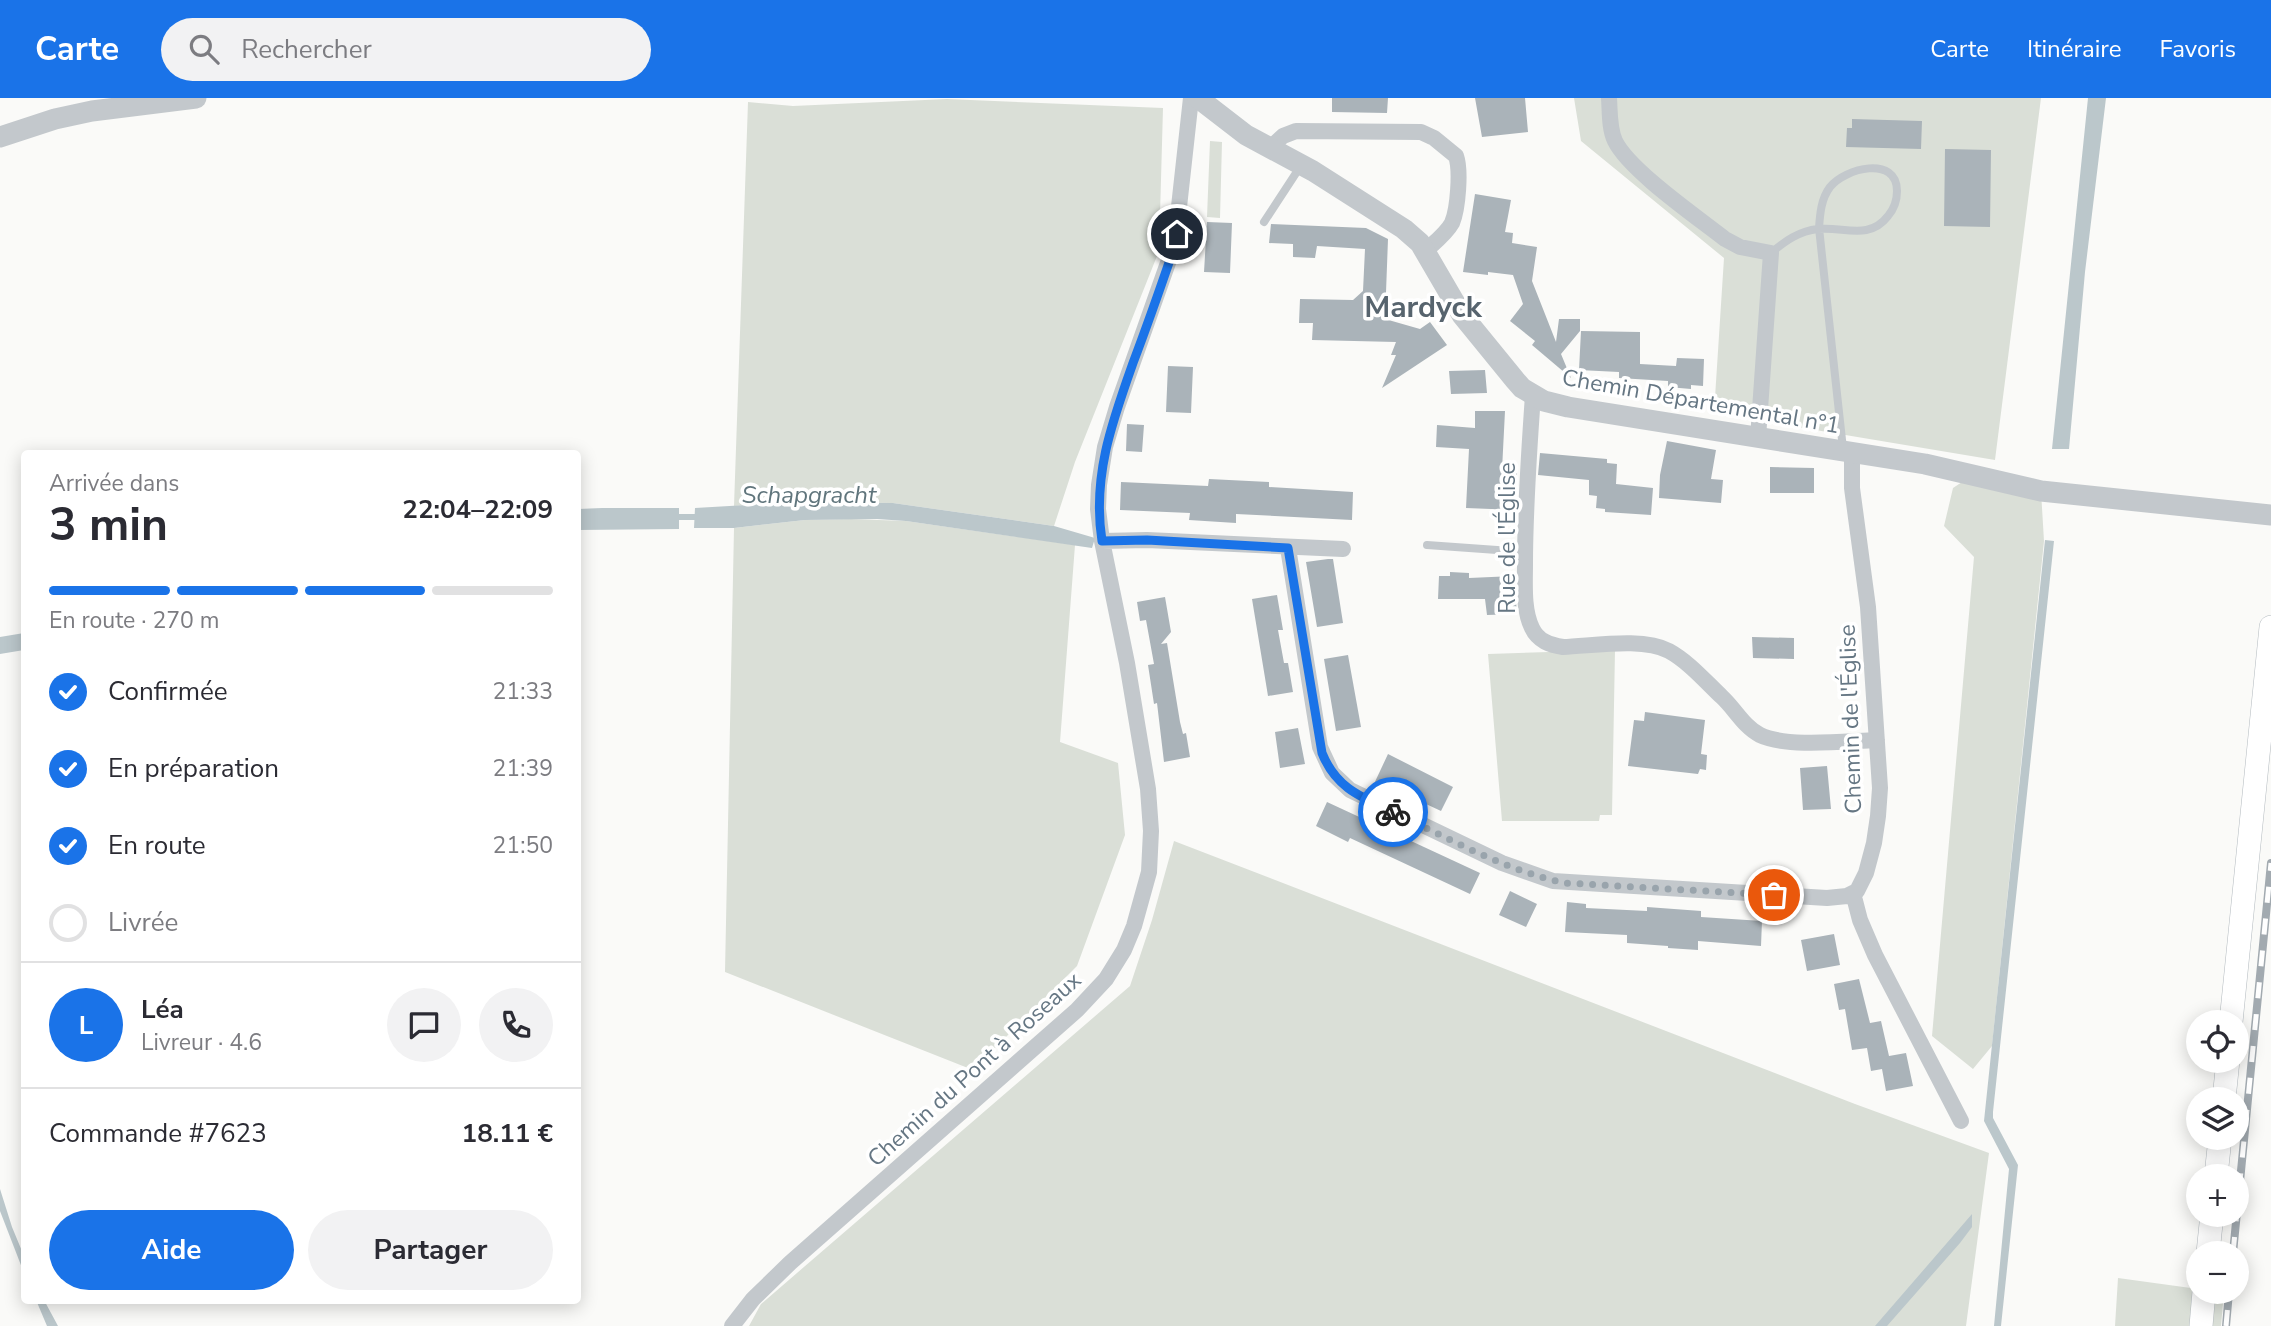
<!DOCTYPE html>
<html lang="fr">
<head>
<meta charset="utf-8">
<style>
	body { margin:0; font-family:"Nunito Sans",sans-serif; background:#f2f2f3; color:#2b2b33; height:100vh; display:flex; flex-direction:column; font-size:26px; white-space:nowrap }
	* { box-sizing:border-box; margin:0 }
	p { font-size:23px; color:#7c7c81 }
	.icon { flex:none; width:38px; height:38px; fill:none; stroke:currentColor; stroke-width:2; stroke-linecap:round; stroke-linejoin:round }
	.map { position:relative; flex:1; overflow:hidden }
	.drawer { position:absolute; left:21px; top:352px; width:560px; height:854px; display:flex; flex-direction:column; background:#fff; border-radius:7px; box-shadow:0 4px 18px #0003 }
	.drawer>* { flex:none }
	.controls { position:absolute; left:2186px; top:912px; display:grid; gap:14px }
	.controls a { display:grid; place-items:center; width:63px; height:63px; border-radius:50%; background:#fff; box-shadow:0 4px 18px #0003; font-size:35px }
	.pin { position:absolute; display:grid; place-items:center; width:60px; height:60px; color:#fff; margin:-30px; border:4px solid #fff; border-radius:50%; box-shadow:0 2px 7px #0007 }
	.courier { position:absolute; display:grid; place-items:center; width:70px; height:70px; margin:-35px; border:5px solid #1a73e8; border-radius:50%; background:#fff; color:#222; box-shadow:0 2px 9px #0007 }
	.headline em { font-style:normal; font-weight:700 }
	.headline div { display:flex; flex-direction:column-reverse }
	.headline { display:flex; align-items:center; justify-content:space-between; height:119px; padding:0 28px }
	h1 { font-size:46px; font-weight:700; line-height:52px }
	.bar { display:grid; grid-template-columns:repeat(4,1fr); gap:10px 7px; align-content:center; height:84px; padding:0 28px }
	.bar i { height:9px; border-radius:5px; background:#e1e1e2 }
	.bar .active { background:#1a73e8 }
	.bar p { grid-column:span 4 }
	.line { display:flex; align-items:center; gap:18px; padding:0 28px; border-top:2px solid #e1e1e2 }
	.line div { flex:1 }
	.round { display:grid; place-items:center; flex:none; width:74px; height:74px; border-radius:37px; background:#f2f2f3 }
	ol { padding:0 28px; list-style:none }
	li { display:flex; align-items:center; gap:21px; height:77px }
	li p { margin-inline-start:auto }
	li .icon { padding:7px; border-radius:50%; background:#1a73e8; color:#fff; stroke-width:4 }
	li:last-child { color:#7c7c81 }
	li i { width:38px; height:38px; border:4px solid #e1e1e2; border-radius:50% }
	.action { display:flex; gap:14px; margin-top:auto; padding:14px 28px }
	.action a { flex:1; height:80px; border-radius:42px; background:#1a73e8; color:#fff; font-size:28px; font-weight:700; line-height:80px; text-align:center }
	.action a+a { background:#f2f2f3; color:#2b2b33 }
	header { display:flex; align-items:center; gap:42px; box-sizing:border-box; height:98px; padding:0 35px; background:#1a73e8; color:#fff }
	header strong { font-size:33px }
	nav { display:flex; gap:38px; margin-inline-start:auto; font-size:24px }
	.search { width:490px; height:63px; background:#f2f2f3; display:flex; align-items:center; gap:18px; box-sizing:border-box; padding:0 24px; border-radius:38px; color:#7c7c81; font-size:26px }
	.map>svg:first-child { display:block }
</style>
</head>
<body>
<header>
<strong>Carte</strong>
<div class="search"><svg class="icon" aria-label="search" viewBox="0 0 24 24"><circle cx="10" cy="10" r="6"/><path d="M15 15l6 6"/></svg>Rechercher</div>
<nav><a>Carte</a><a>Itinéraire</a><a>Favoris</a></nav>
</header>
<div class="map">
<svg width="2271" height="1228" viewBox="0 0 2271 1228">
	<rect width="100%" height="100%" fill="#fafaf8"/>
	<path fill="#dadfd7" d="M1574,0h467l-46,362 -281,-47 10,-155 -143,-117z
		M947,1l216,9 -4,143 -84,211 -21,64 -161,-23 -97,-1 -62,4 14,-404 45,4z
		M1210,43l12,1 -2,76 -13,-1z
		M1971,378l70,15 3,50 -52,505 -19,23 -41,-33 42,-479 -30,-31 9,-38z
		M851,421l55,2 169,24 -15,197 58,21 7,72 -48,131 -104,104 -248,-98 9,-444 71,-8z
		M1615,552l-3,165h-12l-1,6h-97l-14,-167z
		M1174,743l681,263 134,49 -23,173h-1217l12,-22 369,-318 22,-66z
		M2118,1180l80,11v3h26l-3,34h-106z"/>
	<path fill="#bbc7cb" d="M2088,0h18l-21,174 -16,177h-17z
		M796,404l97,1 161,23 41,12 -3,10 -186,-27 -29,-2 -72,1 -71,8h-40l1,-20z
		M602,410h77v21l-101,1v-21z
		M2045,442l9,1 -61,571v6l25,47 -17,161h-7l15,-157 -25,-48z
		M24,535v17l-24,4v-17z
		M0,1091l12,38 12,29v17l-24,-62z
		M1972,1116v13l-12,16 -73,83h-12z
		M36,1202h8l14,26h-11z"/>
	<g fill="none" stroke-linecap="round" stroke-linejoin="round">
		<path stroke="#bbc7cb" stroke-width="6" d="M673,419h28"/>
	</g>
	<path fill="#aab3b9" d="M1332,0h56l-1,15 -55,-1z
		M1475,0h50l3,34 -46,5z
		M1852,21l70,2 -1,28 -75,-2 1,-19h5z
		M1945,51l46,1 -1,77 -46,-1z
		M1475,96l36,6 -6,32 8,1 -1,10 25,4 -5,34 24,61 3,-23h21v12l-19,23 10,24 -39,-33 3,-4 -25,-20 13,-17 -10,-29 -25,-3v3l-25,-3z
		M1207,124l25,1 -2,50 -26,-1z
		M1271,126l95,4 22,11 -3,80 35,10 10,-7 17,23 -65,43 14,-33h-5l5,-13 -84,-2 1,-17h-14l1,-24 53,1 10,-9 2,-42 -48,-3 -2,12 -22,-1v-13l-24,-1z
		M1581,233l59,1v32l36,2 1,-8 27,1 -1,27 -12,-1v4l-23,-2v-6l-49,-3v-6l-40,-2z
		M1168,268l25,1 -2,46 -25,-1z
		M1485,272l2,23 -36,1 -2,-23z
		M1475,313h30l-3,59h15l-1,40 -50,-2 3,-59 -33,-2 1,-22 38,3z
		M1127,326l17,1 -2,27 -16,-1z
		M1667,343l49,9 -5,29 12,1 -2,23 -62,-5 1,-23z
		M1540,355l67,6v4l10,1 -1,20 37,4 -2,27 -46,-3v-3l-9,-1 1,-12 -8,-1v-15l-51,-5z
		M1770,369l44,1v25h-44z
		M1209,381l60,3v5l84,5 -1,28 -116,-6v9l-47,-3 1,-7 -70,-3 1,-28 87,4z
		M1328,461h5l10,64 -26,4 -11,-65z
		M1450,474l19,1v5l45,-2 3,38 -30,1 -2,-16h-47l1,-23h11z
		M1277,497l6,35h-5l6,33h4l5,29 -25,4 -16,-97z
		M1165,499l6,35 -10,12 6,-1 13,79 3,12 3,-1 4,24 -26,5 -7,-59 -3,1 -6,-39 6,-1 -8,-44 -6,1 -3,-19z
		M1752,539l42,1v21l-41,-1z
		M1348,557l13,72 -25,4 -12,-72z
		M1645,614l60,8 -4,34 6,1 -1,15 -6,-1 -2,5 -70,-8 6,-46 10,1z
		M1298,630l7,36 -25,4 -5,-36z
		M1388,656l65,33 -12,24 -15,-7 -3,6 -50,-24z
		M1827,668l4,43 -28,1 -3,-42z
		M1327,704l153,71 -10,21 -120,-56 -2,4 -32,-16z
		M1510,793l27,13 -11,23 -27,-12z
		M1567,804l19,2v4l61,3v-4l54,4v6l61,4 -1,25 -63,-5v9l-30,-2v-2l-41,-3v-8l-62,-3z
		M1834,836l6,31 -33,6 -6,-31z
		M1859,881l11,44 11,-2 8,35 17,-3 7,33 -27,5 -4,-22 -11,2 -4,-23 -15,2 -7,-41 -6,1 -5,-26z"/>
	<g fill="none" stroke-linecap="round" stroke-linejoin="round">
		<defs>
			<path id="secondary" d="M2231,924l40,-395
				M2224,1001l4,-39
				M2216,1078l4,-38
				M2208,1155l4,-39
				M2201,1228l3,-34"/>
		</defs>
		<use href="#secondary" stroke="#b3babf" stroke-width="24"/>
		<path stroke="#c3c8cc" stroke-width="8" d="M1264,124l36,-55
			M1771,155c14,-12 28,-22 47,-24 25,-3 51,12 70,-13 6,-7 9,-16 9,-25 0,-36 -52,-23 -67,-4 -9,12 -10,27 -11,41l24,221
			M1427,447l98,7"/>
		<path stroke="#c3c8cc" stroke-width="16" d="M1609,0c1,14 0,30 6,43 14,29 82,76 110,98l15,8 31,6 -13,185
			M1269,51l14,-13 13,-5 125,1 13,6 22,18c5,14 2,53 -4,67 -6,11 -18,20 -27,28
			M1533,297c-4,56 -8,112 -8,169 0,20 -2,46 7,64 6,13 18,17 31,19 30,-1 80,-10 106,4 20,11 37,31 53,46 13,12 22,30 38,38 27,13 86,6 117,5
			M1102,443l45,-1 196,9
			M1288,450l32,199 12,26 18,17 152,73 51,18 274,17 20,-2 10,-5 9,-18 8,-30 4,-27 2,-28 -12,-181 -16,-119v-35
			M1853,795l7,27 15,35 86,166
			M732,1228l21,-27 37,-36 287,-253 29,-31 18,-29 10,-24 15,-54 2,-41 -3,-42 -21,-126 -25,-122 -4,-32 1,-24 6,-38 12,-40 58,-164 16,-145"/>
		<path stroke="#c3c8cc" stroke-width="21" d="M1198,0l48,37 67,36 91,58 16,14 42,72 53,65 7,8 22,13 24,6 357,57 116,27 230,24
			M0,39l55,-18 37,-8 104,-13"/>
		<use href="#secondary" stroke="#fff" stroke-width="23"/>
		<defs>
			<path id="rail" d="M2233,1155l38,-390
				M2226,1228l3,-34"/>
		</defs>
		<use href="#rail" stroke="#a2aab0" stroke-width="8"/>
		<use href="#rail" stroke="#fff" stroke-width="5" stroke-dasharray="16" stroke-linecap="butt"/>
	</g>
	<g fill="none" stroke-linecap="round" stroke-linejoin="round">
		<path stroke="#99a4ac" stroke-width="7" stroke-dasharray="0 12.6" d="M1393,714c55,26 111,58 172,71l209,12"/>
		<path stroke="#1a73e8" stroke-width="9" d="M1177,136l-4,17c-13,38 -26,75 -40,112 -21,59 -41,114 -31,178l45,-1 141,8 34,205c14,35 39,44 71,59"/>
	</g>
	<g text-anchor="middle" stroke-width="7" stroke-linejoin="round" paint-order="stroke">
		<g font-size="23" fill="#657683" stroke="#fff">
			<text transform="translate(1701 303) rotate(10)" y="8">Chemin Départemental n°1</text>
			<text transform="translate(1507 440) rotate(-90)" y="8">Rue de l'Église</text>
			<text transform="translate(1850 621) rotate(-92)" y="8">Chemin de l'Église</text>
			<text transform="translate(974 971) rotate(-42)" y="8">Chemin du Pont à Roseaux</text>
		</g>
		<g font-size="24" font-style="italic" fill="#60757c" stroke="#fff">
			<text x="809" y="405">Schapgracht</text>
		</g>
		<g font-size="30" font-weight="bold" fill="#57646e" stroke="#fff">
			<text x="1423" y="219">Mardyck</text>
		</g>
	</g>
</svg>
<div class="controls">
<a><svg class="icon" aria-label="locate" viewBox="0 0 24 24"><circle cx="12" cy="12" r="6"/><path d="M12 2v4M12 18v4M2 12h4M18 12h4"/></svg></a>
<a><svg class="icon" aria-label="layers" viewBox="0 0 24 24"><path d="M12 4l9 5-9 5-9-5zM3 14l9 5 9-5"/></svg></a>
<a>+</a>
<a>−</a>
</div>
<div class="pin" style="left:1774px;top:797px;background:#ea580c"><svg class="icon" aria-label="bag" viewBox="0 0 24 24"><path d="M5 8h14l-1 12H6zM9 8a3 3 0 0 1 6 0"/></svg></div>
<div class="pin" style="left:1177px;top:136px;background:#1f2937"><svg class="icon" aria-label="home" viewBox="0 0 24 24"><path d="M3 11l9-7 9 7M6 9v11h12V9"/></svg></div>
<div class="courier" style="left:1393px;top:714px"><svg class="icon" aria-label="bike" viewBox="0 0 24 24"><circle cx="6" cy="16" r="4"/><circle cx="18" cy="16" r="4"/><path d="M6 16l4-8h5l3 8M10 8l3 8H6M13 5h3"/></svg></div>
<section class="drawer">
<div class="headline"><div><h1>3 min</h1><p>Arrivée dans</p></div><em>22:04–22:09</em></div>
<div class="bar"><i class="active"></i><i class="active"></i><i class="active"></i><i></i><p>En route · 270 m</p></div>
<ol>
<li><svg class="icon" aria-label="check" viewBox="0 0 24 24"><path d="M5 12l5 5 9-10"/></svg>Confirmée<p>21:33</p></li>
<li><svg class="icon" aria-label="check" viewBox="0 0 24 24"><path d="M5 12l5 5 9-10"/></svg>En préparation<p>21:39</p></li>
<li><svg class="icon" aria-label="check" viewBox="0 0 24 24"><path d="M5 12l5 5 9-10"/></svg>En route<p>21:50</p></li>
<li><i></i>Livrée</li>
</ol>
<div class="line" style="height:126px"><b class="round" style="background:#1a73e8;color:#fff">L</b><div><b>Léa</b><p>Livreur · 4.6</p></div><a class="round"><svg class="icon" aria-label="chat" viewBox="0 0 24 24"><path d="M4 5h16v11H9l-5 4z"/></svg></a><a class="round"><svg class="icon" aria-label="phone" viewBox="0 0 24 24"><path d="M5 4h4l2 5-3 2q2 4 5 5l2-3 5 2v4C11 20 4 13 5 4z"/></svg></a></div>
<div class="line" style="height:91px"><div>Commande #7623</div><b>18.11 €</b></div>
<div class="action"><a>Aide</a><a>Partager</a></div>
</section>
</div>
</body>
</html>
